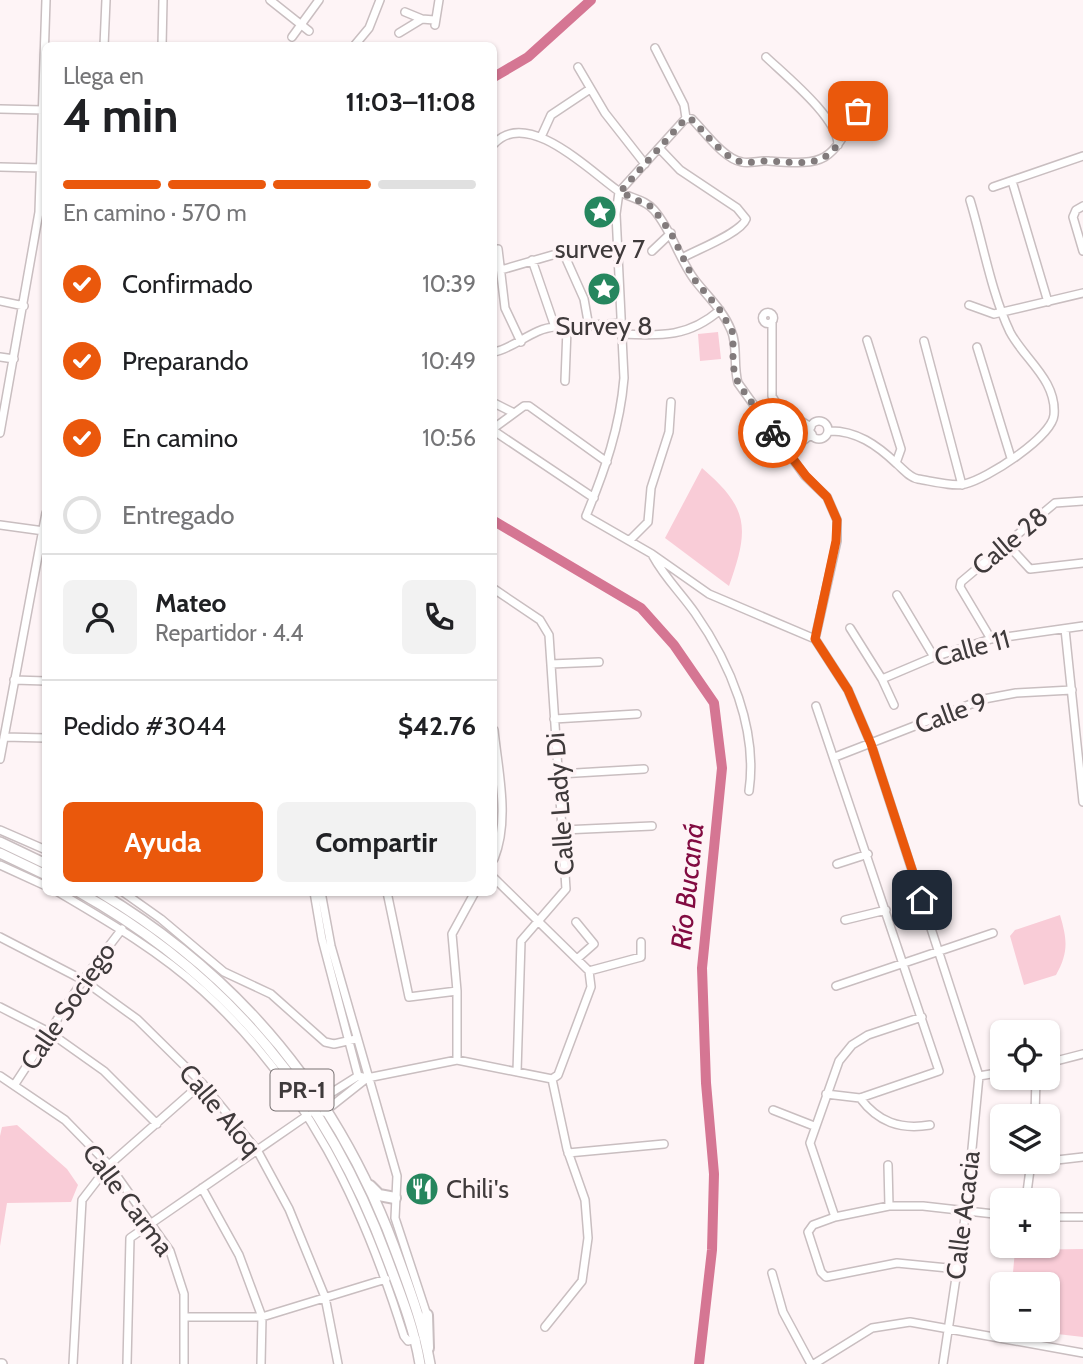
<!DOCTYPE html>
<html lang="es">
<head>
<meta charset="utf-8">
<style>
	body { margin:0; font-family:Cabin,sans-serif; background:#f2f2f2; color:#202124; height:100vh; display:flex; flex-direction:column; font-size:26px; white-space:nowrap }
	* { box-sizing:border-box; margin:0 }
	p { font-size:23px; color:#757577 }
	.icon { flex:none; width:38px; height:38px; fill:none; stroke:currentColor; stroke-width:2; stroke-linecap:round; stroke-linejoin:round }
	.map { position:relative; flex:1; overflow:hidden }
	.side { position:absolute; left:42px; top:42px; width:455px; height:854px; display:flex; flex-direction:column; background:#fff; border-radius:10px; box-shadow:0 2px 5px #0004 }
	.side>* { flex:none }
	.controls { position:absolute; left:990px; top:1020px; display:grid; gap:14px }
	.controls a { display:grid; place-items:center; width:70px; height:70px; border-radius:10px; background:#fff; box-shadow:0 2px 5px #0004; font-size:35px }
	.pin { position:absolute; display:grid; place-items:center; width:60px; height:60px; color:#fff; margin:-30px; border-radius:14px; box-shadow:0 4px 10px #0006 }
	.courier { position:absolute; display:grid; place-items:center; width:70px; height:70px; margin:-35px; border:5px solid #ea580c; border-radius:50%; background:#fff; color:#222; box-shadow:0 2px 9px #0007 }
	.overview em { font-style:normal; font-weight:800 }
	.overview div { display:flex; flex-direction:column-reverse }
	.overview { display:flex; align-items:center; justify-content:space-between; height:119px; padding:0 21px }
	h1 { font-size:46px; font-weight:800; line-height:52px }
	.bar { display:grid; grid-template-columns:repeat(4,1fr); gap:10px 7px; align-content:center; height:84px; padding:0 21px }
	.bar i { height:9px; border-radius:5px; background:#e0e0e0 }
	.bar .current { background:#ea580c }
	.bar p { grid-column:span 4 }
	.line { display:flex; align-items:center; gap:18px; padding:0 21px; border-top:2px solid #e0e0e0 }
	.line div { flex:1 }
	.round { display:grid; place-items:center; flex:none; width:74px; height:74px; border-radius:10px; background:#f2f2f2 }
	ol { padding:0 21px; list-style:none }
	li { display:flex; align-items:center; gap:21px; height:77px }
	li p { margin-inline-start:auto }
	li .icon { padding:7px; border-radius:50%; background:#ea580c; color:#fff; stroke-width:4 }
	li:last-child { color:#757577 }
	li i { width:38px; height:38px; border:4px solid #e0e0e0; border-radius:50% }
	.primary-button { display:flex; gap:14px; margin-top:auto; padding:14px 21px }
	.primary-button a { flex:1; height:80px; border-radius:10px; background:#ea580c; color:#fff; font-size:28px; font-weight:800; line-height:80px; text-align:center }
	.primary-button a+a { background:#f2f2f2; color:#202124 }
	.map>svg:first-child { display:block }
</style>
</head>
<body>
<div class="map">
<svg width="1083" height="1364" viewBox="0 0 1083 1364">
	<rect width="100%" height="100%" fill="#fef4f6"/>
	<path fill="#f9ccd7" d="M718,332l3,27 -21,2 -2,-27z
		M702,468c48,41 47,61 27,118l-64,-48z
		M1060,915c7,24 9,37 -4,60l-32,10 -14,-49 5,-6z
		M17,1125l50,44 11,16 -7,17 -64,1 -7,43v-110l2,-9z
		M1083,1249v88l-60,-7h25v-46h-36l3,-34z"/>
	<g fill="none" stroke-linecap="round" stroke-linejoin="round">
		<path stroke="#d57693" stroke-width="10" d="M494,77l34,-20 63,-57
			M494,521l147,87 33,37 40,58 8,65 -20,200 4,115 8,91 -2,76 -13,114"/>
		<defs>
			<path id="minor" d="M270,0l39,31
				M405,12l17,7
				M435,25l4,-25
				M399,33l23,-14 12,1
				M292,37l27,-37
				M104,46l2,-46
				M162,46l1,-46
				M354,46l15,-18 11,-28
				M655,48l29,57 2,13 -67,74 -3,22 8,164c-4,49 -19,92 -38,138l66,38 57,40 106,45
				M766,57c20,19 72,61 72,88
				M578,67l27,46 40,51
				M0,109l43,1
				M686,118l6,1c13,13 32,40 50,43 8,2 19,-2 27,-1 59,5 61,0 89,-50
				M541,137l10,-22 39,-26
				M494,144c33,-37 97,28 123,46 11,8 28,9 37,20 18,21 24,47 40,69 13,17 29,31 37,51 7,15 2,36 7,53l67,93 22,21 10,23v21l-22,98 33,51 23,54 108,332 -13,135 -23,153
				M660,149l20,21 57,38 9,11c-5,14 -50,31 -64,39
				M0,167l41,1
				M1012,181l36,121
				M993,187l90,-31
				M1083,206l-7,4 -3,7 10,34
				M498,249l7,59 16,34
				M652,251l19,-18
				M532,260l23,67
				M501,270l62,-18 21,47 5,28
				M0,301l24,5
				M969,305l25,9 89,-21
				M762.5 318a5.5 5.5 0 1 1 11 0a5.5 5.5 0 1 1-11 0Z
				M772,323v73l7,12 32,19
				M622,334c40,2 67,3 98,-24
				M867,340l34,109 -5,14
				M924,341l38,144
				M977,347l34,111
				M494,352c21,-4 39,-24 61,-25 22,-2 44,-2 67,-4
				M0,357l14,2
				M565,381l2,-52
				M494,403l20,10
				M810 430a9 9 0 1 1 18 0a9 9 0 1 1-18 0Z
				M494,428l30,-22h5l78,56
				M494,431l100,67
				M828,431c28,-1 49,14 69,33 6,5 13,14 21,15 13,2 35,8 47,5 22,-5 87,-47 89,-69 3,-35 -30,-56 -44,-83 -19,-40 -27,-89 -40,-132
				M0,433l39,-221 7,-212
				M788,452l24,-18
				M0,525l44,6
				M630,540l18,-18 3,-34 18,-56 2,-30
				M1008,545l22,24 53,-6
				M653,556c12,22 28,37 42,57 35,50 63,116 54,178
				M494,589l46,31 9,15 17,254 -45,52 -4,131
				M897,595l37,62
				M850,628l32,51 12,26
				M1065,629l18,173
				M991,639l-31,-52 1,-5 94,-79 28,-2
				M551,664l48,-2
				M882,679l52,-22 57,-18 92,-13
				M14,680l32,1
				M816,706l123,365 -79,27 -34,-4
				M554,719l83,-5
				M494,730c4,41 16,89 0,129
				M4,737l42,1
				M835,757l149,-58 32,-6 56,-3
				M0,759l46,-246
				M559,774l85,-5
				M0,830l46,20
				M563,830l89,-4
				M837,864l31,-10
				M0,865l46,21
				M494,878l95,93 2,16 -33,88 -6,4
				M58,892c51,30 101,59 145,99 104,95 160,213 201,345l4,5 8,-2
				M123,892l38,27 63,53 47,22 54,48 9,2 22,-5
				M314,892l8,47 36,137
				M321,892l10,54 66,230 -2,42 32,97
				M387,892l22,105 48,-6
				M845,920l41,-10
				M576,922l18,22 -17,15
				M0,937l83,43 54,39 65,64 55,67 32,59 36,88 13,67
				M589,971l52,-14v-15
				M836,986l157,-53
				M0,1007l49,25 55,39 53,53
				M457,1060v-69l-5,-57 23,-42
				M1048,1063l35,-9
				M0,1076l65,44 44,45 61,86 14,43v70
				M979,1076l24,-4
				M15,1084l68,-104 39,-51
				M860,1098c18,24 40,32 70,27
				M312,1105l46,-29 9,2 90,-18 95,19
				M773,1110l41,16
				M324,1112l43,-34
				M1035,1116l1,-38
				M568,1153l96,-9
				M1048,1161l35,-4
				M888,1165l1,41
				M202,1188l37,67 23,62 -1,47
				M1026,1200l5,-38
				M835,1217l-25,-74 29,-82 13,-16 16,-10 54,-18
				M1048,1217h35
				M958,1269l-61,-6 -71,14 -5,-5 -13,-40 5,-7 22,-8 54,-11h34l80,9
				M772,1273l11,39 28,52
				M184,1317h78l124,-38
				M545,1327l37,-46 6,-43 -3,-38 -18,-51 -15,-70
				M73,1364l9,-164 27,-35 93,-82
				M127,1364l3,-126 178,-123
				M814,1364l58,-36 38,-6 173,31"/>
			<path id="major" d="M0,842l46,22
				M0,853l46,22
				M79,892c150,84 249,206 308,366 13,35 27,69 33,106
				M99,892c146,87 245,211 301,371 12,33 24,66 30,101
				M0,1364h2"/>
			<path id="highway" d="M370,1186l9,9 16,3
				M427,1315l1,33"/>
		</defs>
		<use href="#minor" stroke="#c9bec0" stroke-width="10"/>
		<use href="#major" stroke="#c9bec0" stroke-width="12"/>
		<use href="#highway" stroke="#c9bec0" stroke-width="14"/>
		<use href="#minor" stroke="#fff" stroke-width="7"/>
		<use href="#major" stroke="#fff" stroke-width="9"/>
		<use href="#highway" stroke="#fff" stroke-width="10"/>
	</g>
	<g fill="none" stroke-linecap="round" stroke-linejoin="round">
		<path stroke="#827b7c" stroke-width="7" stroke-dasharray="0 12.6" d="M773,433l-35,-50 -5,-17v-33l-13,-23 -27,-32 -22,-45 -19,-26 -32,-15 66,-74 6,2c13,12 32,39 50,42 8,2 19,-2 27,-1 59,5 61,0 89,-50"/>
		<path stroke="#ea580c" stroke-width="9" d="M773,433l33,43 21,21 10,23 -1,21 -21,98 33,51 23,54 51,156"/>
	</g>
	<defs>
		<symbol id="sight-disc" viewBox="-11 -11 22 22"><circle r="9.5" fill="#26865e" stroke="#fef4f6"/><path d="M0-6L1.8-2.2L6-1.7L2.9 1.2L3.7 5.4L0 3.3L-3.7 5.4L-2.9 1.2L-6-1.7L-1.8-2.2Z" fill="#fff"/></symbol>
		<symbol id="restaurant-disc" viewBox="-11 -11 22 22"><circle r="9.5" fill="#26865e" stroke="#fef4f6"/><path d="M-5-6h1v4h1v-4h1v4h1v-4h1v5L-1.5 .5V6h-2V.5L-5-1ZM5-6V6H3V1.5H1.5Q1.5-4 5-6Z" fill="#fff"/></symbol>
	</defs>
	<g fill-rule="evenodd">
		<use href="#sight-disc" x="581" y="193" width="38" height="38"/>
		<use href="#sight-disc" x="585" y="270" width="38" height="38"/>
		<use href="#restaurant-disc" x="403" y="1170" width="38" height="38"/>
	</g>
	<g text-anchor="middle" stroke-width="7" stroke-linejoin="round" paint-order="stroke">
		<rect fill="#fef4f6" stroke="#787273" stroke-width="2" x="270.5" y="1069.5" width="63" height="41" rx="5"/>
		<g font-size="24" font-weight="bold" fill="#3f3a3b">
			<text x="302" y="1098">PR-1</text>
		</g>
		<g font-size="26" fill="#3f3a3b" stroke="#fef4f6">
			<text x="600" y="258">survey 7</text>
			<text x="604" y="335">Survey 8</text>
			<text x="446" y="1198" text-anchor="start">Chili's</text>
		</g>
		<g font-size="26" fill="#3f3a3b" stroke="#fef4f6">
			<text transform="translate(1010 541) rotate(-40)" y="9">Calle 28</text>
			<text transform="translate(972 648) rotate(-15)" y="9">Calle 11</text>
			<text transform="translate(951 713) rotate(-20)" y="9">Calle 9</text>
			<text transform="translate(560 804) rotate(-94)" y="9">Calle Lady Di</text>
			<text transform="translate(68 1006) rotate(-56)" y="9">Calle Sociego</text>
			<text transform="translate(220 1110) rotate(50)" y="9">Calle Aloq</text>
			<text transform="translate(128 1200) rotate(53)" y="9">Calle Carma</text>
			<text transform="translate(963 1215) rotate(-83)" y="9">Calle Acacia</text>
		</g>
		<g font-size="28" font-style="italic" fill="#820b41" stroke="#fef4f6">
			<text transform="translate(687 886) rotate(-84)" y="10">Río Bucaná</text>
		</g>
	</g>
</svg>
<div class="controls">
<a><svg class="icon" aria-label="locate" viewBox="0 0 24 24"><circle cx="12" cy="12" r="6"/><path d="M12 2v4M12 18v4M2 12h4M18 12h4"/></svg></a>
<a><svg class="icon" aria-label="layers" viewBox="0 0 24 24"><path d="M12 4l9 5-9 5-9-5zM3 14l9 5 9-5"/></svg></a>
<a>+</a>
<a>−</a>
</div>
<div class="pin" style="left:858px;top:111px;background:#ea580c"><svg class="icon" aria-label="bag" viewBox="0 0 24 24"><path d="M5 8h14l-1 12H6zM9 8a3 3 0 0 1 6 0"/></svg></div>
<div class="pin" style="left:922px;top:900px;background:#1f2937"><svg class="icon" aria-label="home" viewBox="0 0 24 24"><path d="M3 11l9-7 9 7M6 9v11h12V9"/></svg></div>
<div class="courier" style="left:773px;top:433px"><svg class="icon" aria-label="bike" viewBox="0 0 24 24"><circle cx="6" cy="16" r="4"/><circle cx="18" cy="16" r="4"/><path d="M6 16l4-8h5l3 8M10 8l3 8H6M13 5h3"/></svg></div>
<section class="side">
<div class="overview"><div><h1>4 min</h1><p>Llega en</p></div><em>11:03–11:08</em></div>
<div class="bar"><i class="current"></i><i class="current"></i><i class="current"></i><i></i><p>En camino · 570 m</p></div>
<ol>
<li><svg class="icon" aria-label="check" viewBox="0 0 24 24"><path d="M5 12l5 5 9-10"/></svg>Confirmado<p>10:39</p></li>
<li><svg class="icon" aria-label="check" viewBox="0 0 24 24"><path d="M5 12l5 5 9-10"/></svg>Preparando<p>10:49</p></li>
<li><svg class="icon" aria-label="check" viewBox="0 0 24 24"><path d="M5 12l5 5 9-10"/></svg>En camino<p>10:56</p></li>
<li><i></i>Entregado</li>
</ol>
<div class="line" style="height:126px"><a class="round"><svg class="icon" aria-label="person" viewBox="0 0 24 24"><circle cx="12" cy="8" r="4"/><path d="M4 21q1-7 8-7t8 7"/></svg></a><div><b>Mateo</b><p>Repartidor · 4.4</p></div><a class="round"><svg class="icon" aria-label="phone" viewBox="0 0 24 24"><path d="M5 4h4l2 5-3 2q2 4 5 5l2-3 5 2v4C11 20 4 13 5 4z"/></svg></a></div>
<div class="line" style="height:91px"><div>Pedido #3044</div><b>$42.76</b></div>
<div class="primary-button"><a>Ayuda</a><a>Compartir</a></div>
</section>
</div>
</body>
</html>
